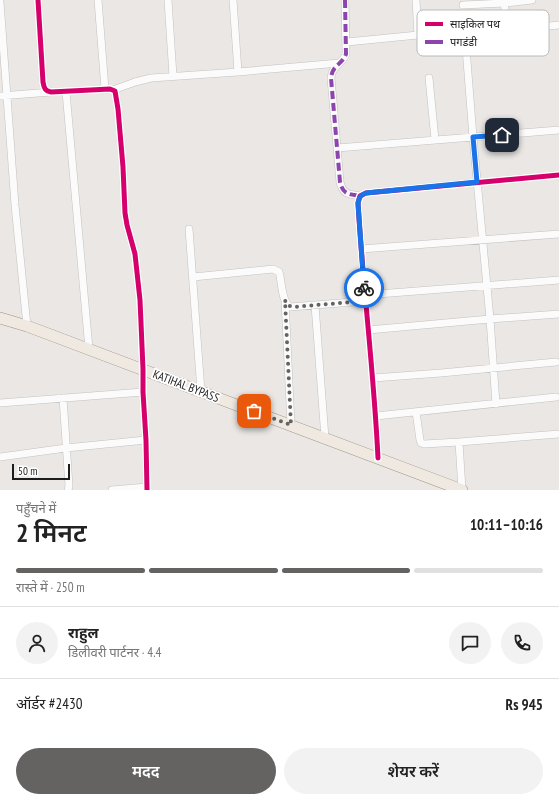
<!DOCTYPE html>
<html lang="hi">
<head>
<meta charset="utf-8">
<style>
	body { margin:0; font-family:"PT Sans Narrow","Noto Sans Devanagari",sans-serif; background:#f2f2f2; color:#222; height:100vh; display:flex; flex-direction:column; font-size:15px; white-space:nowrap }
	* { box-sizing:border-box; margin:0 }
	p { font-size:13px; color:#767676 }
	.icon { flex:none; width:22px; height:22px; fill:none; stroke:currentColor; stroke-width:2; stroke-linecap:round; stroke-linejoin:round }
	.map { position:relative; height:490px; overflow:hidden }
	.side { display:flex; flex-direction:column; background:#fff; flex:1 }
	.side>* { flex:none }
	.scale { position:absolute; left:12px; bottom:10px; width:58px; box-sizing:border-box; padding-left:4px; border:2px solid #1c1c1c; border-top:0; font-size:11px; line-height:14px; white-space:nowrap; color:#1c1c1c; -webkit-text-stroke:3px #fff; paint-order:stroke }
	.pin { position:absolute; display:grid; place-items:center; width:34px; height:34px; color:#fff; margin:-17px; border-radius:8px; box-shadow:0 2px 6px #0006 }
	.courier { position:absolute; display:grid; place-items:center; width:40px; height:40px; margin:-20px; border:3px solid #1a73e8; border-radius:50%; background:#fff; color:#222; box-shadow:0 1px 5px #0007 }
	.headline em { font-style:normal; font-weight:600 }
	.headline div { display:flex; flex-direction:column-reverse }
	.headline { display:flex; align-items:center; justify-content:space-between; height:68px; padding:0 16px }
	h1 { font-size:26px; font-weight:600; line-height:30px }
	.bar { display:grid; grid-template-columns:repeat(4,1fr); gap:6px 4px; align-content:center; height:48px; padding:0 16px }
	.bar i { height:5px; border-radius:3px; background:#e0e0e0 }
	.bar .on { background:#646362 }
	.bar p { grid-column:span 4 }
	.line { display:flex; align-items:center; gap:10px; padding:0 16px; border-top:1px solid #e0e0e0 }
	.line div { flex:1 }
	.round { display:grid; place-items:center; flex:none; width:42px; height:42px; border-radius:21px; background:#f2f2f2 }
	.primary-button { display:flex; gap:8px; margin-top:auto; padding:8px 16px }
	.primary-button a { flex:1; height:46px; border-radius:24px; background:#646362; color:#fff; font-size:16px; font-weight:600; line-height:46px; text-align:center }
	.primary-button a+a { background:#f2f2f2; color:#222 }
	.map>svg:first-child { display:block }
</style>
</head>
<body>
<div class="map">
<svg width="559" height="490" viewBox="0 0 559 490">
	<rect width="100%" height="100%" fill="#eae7e4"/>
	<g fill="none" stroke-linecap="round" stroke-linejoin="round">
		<defs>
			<path id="minor" d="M38,0l5,82c1,6 2,9 8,10l59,-3 5,2 3,18 5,58 2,46 2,12 8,29 5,46 3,69v23l3,48 1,50
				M98,0l7,89
				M168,0l5,76
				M233,0l5,72
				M345,0l1,54c-4,11 -14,11 -15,24l9,104c3,13 9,12 20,14
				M416,0l2,35
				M504,0l3,30
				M0,2l15,203 12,121
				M463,5l42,-2 27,-3
				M465,35l8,102 17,182 6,85
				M347,42l71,-7h47l94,-10
				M429,78l6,62
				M113,90l22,-8 16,-4 87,-6 101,-9
				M66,92l23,257
				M0,96l51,-4
				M337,148l222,-18
				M189,229l12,162
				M361,249l198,-15
				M193,277l80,-8 6,3c3,9 2,29 11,35l75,-6
				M365,295l194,-15
				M285,300l6,125
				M315,305l10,133
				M368,330l122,-11 69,-5
				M373,378l68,-5 115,-11
				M63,398l6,88 -1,4
				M0,403l143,-11
				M416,412l4,28 1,3 3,1 35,-2 100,-8
				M376,416l180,-19
				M459,442l3,48
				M0,457l66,-9 80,-8
				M378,458c-4,-85 -15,-170 -20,-255l2,-7 6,-3 193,-18
				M112,490l35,-3"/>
			<path id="primary" d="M0,318l27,8 435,164"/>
		</defs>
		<use href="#minor" stroke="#c3c2c0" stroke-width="8"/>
		<use href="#primary" stroke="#a09281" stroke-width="12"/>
		<use href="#minor" stroke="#fcfbfb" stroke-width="7"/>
		<use href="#primary" stroke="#f0e9e2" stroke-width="11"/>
		<path stroke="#8e44ad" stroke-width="4" stroke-dasharray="8 4" stroke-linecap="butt" d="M345,0l1,54c-4,11 -14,11 -15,24l9,104c3,13 9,12 20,14"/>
		<defs>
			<path id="cycleway" d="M38,0l5,82c1,6 2,9 8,10l59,-3 5,2 3,18 5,58 2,46 2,12 8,29 5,46 3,69v23l3,48 1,50
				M378,458c-4,-85 -15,-170 -20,-255l2,-7 6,-3 193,-18"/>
		</defs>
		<use href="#cycleway" stroke="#fff" stroke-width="8"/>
		<use href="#cycleway" stroke="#d6006c" stroke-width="5"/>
	</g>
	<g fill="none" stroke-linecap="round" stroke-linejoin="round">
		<path stroke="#646362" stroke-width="4" stroke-dasharray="0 7.2" d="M254,411l37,14 -6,-125c1,4 3,6 8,7l72,-6 -1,-13"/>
		<path stroke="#1a73e8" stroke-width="5" d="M364,288l-6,-85c1,-6 3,-8 8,-10l111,-11 -4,-45 29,-2"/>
	</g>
	<g text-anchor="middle" stroke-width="3.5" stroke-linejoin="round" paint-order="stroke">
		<g font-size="12" fill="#1c1c1c" stroke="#fff">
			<text transform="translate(186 386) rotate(21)" y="4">KATIHAL BYPASS</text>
		</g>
	</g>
	<rect x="417" y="10" width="132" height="46" rx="6" fill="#fff" stroke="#bbb" stroke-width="1"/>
	<rect x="425" y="22" width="18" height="4" fill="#d6006c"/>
	<rect x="425" y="40" width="18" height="4" fill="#8e44ad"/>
	<g font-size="11" fill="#1c1c1c">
		<text x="450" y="28">साइकिल पथ</text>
		<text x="450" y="46">पगडंडी</text>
	</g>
</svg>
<div class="scale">50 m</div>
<div class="pin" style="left:254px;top:411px;background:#ea580c"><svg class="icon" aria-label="bag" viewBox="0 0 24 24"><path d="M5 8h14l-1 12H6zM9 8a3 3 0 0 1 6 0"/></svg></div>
<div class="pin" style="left:502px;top:135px;background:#1f2937"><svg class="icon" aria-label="home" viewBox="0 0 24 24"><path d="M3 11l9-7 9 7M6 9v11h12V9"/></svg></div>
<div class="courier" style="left:364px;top:288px"><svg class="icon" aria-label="bike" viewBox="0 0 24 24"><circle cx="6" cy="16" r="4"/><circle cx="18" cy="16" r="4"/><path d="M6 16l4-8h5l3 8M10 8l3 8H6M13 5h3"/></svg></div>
</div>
<section class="side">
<div class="headline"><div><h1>2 मिनट</h1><p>पहुँचने में</p></div><em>10:11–10:16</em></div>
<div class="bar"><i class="on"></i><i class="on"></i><i class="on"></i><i></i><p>रास्ते में · 250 m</p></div>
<div class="line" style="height:72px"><a class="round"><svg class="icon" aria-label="person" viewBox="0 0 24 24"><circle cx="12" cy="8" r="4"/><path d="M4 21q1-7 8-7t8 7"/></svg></a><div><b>राहुल</b><p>डिलीवरी पार्टनर · 4.4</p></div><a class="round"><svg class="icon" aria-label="chat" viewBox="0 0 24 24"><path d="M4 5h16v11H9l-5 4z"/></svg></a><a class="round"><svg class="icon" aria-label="phone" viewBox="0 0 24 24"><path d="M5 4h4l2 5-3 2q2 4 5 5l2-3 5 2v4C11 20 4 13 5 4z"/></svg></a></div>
<div class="line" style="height:52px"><div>ऑर्डर #2430</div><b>Rs 945</b></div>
<div class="primary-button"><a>मदद</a><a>शेयर करें</a></div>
</section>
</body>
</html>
